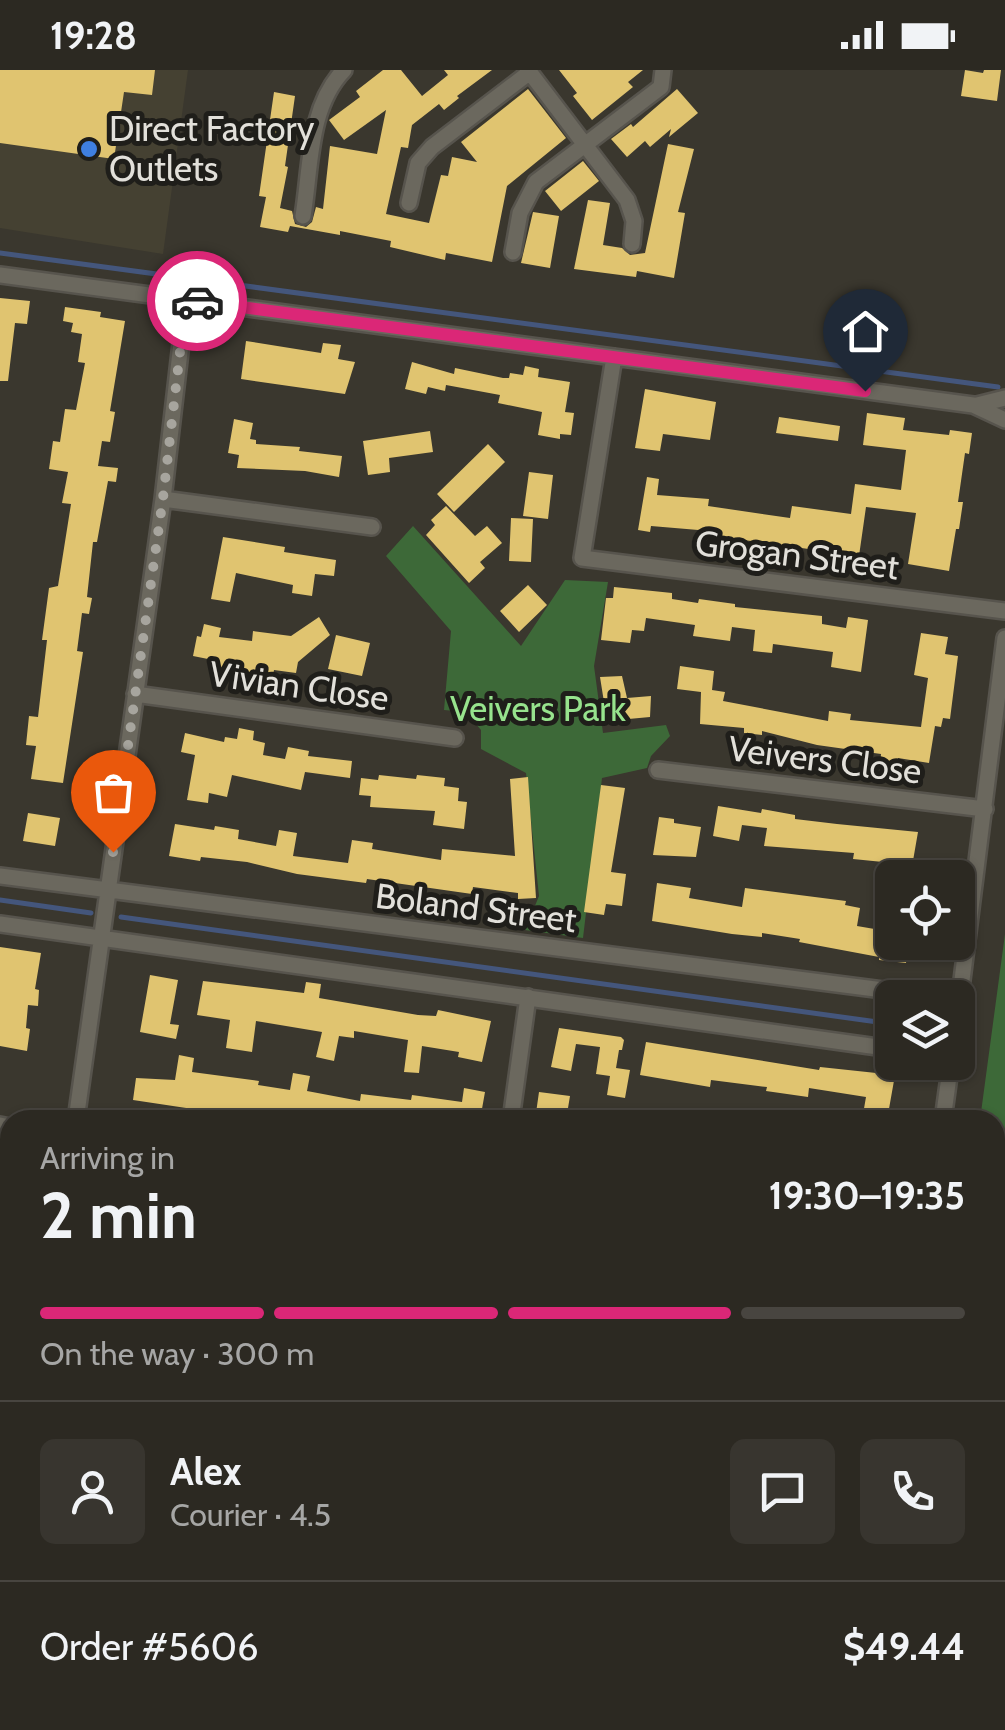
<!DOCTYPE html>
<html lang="en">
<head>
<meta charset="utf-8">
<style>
	body { margin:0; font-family:Cabin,sans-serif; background:#38352f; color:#f1f3f6; height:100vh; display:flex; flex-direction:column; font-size:38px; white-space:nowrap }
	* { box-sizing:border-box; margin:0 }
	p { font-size:32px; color:#a6a6a5 }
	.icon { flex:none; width:55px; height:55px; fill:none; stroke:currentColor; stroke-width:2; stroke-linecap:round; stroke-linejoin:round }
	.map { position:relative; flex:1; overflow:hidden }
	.drawer { position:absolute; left:0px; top:1040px; width:1005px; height:620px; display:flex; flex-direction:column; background:#2c2922; border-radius:30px 30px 0 0; box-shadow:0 2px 8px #0004,0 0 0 2px #484540 }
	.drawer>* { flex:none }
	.fabs { position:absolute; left:875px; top:790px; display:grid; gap:20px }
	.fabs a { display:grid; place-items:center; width:100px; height:100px; border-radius:15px; background:#2c2922; box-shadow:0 2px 8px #0004,0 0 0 2px #484540; font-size:50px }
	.pin { position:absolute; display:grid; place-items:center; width:85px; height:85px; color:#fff; margin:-102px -42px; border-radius:50% 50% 50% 0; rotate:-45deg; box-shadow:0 0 10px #0007 }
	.pin .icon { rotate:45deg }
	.courier { position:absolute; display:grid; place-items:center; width:100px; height:100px; margin:-50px; border:8px solid #db2777; border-radius:50%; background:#fff; color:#222; box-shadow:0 2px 12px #0007 }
	.headline em { font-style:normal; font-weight:700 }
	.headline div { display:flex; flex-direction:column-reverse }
	.headline { display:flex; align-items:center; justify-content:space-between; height:170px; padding:0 40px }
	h1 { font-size:65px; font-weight:700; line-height:75px }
	.bar { display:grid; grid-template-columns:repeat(4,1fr); gap:15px 10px; align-content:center; height:120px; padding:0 40px }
	.bar i { height:12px; border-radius:8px; background:#484540 }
	.bar .current { background:#db2777 }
	.bar p { grid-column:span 4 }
	.line { display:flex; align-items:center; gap:25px; padding:0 40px; border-top:2px solid #484540 }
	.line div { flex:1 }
	.round { display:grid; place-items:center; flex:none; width:105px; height:105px; border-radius:15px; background:#38352f }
	.status { display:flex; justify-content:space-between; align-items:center; height:70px; padding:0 50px; background:#2c2922; direction:ltr }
	.status svg { height:28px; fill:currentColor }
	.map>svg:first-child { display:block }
</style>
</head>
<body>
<div class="status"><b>19:28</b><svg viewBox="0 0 49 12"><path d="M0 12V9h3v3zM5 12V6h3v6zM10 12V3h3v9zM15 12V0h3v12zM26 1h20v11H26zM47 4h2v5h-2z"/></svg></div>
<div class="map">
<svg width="1005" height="1660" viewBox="0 0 1005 1660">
	<rect width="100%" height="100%" fill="#3a372e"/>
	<path fill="#454132" d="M0,0h188l-25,184 -163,-26z"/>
	<path fill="#3d6938" d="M413,456l108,120 44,-66 43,2 -14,84 9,67 63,-8 4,11 -19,20 -4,12 -45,10 -19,160 -58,-8 14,-34 -13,-123 -45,-24v-19l-15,-18 -22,-2 7,-79 -65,-75z
		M1005,864v598l-10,-2v-410h-15z"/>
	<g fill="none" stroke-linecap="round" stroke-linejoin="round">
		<path stroke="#44567c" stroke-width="5" d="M0,183l998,134
			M0,830l91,13
			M121,847l771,107"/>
	</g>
	<path fill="#e0c470" d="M0,0h155l-3,25 -28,-3 -10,67 -114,-16z
		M383,0h18l21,26 26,-21 -4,-5h48l-35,26 2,2 -15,12 -5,-6 -27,21 -4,23 -7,-1 -15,67 43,9 12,-48 7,1 4,-19 25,5 -16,-20 67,-53 38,49 -59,48 -15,76 -46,-9 -1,7 -55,-13 1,-6 -51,-10v4l-50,-9 -2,6 -28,-5 6,-30 -7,-1 15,-104 21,4 -10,70 3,1 -8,41 12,3 3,13 11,3 6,-5 4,-15 7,2 7,-63 47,8 9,-44 -42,30 -15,-20 31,-23 -4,-6z
		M559,0h84l-15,12 5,5 -41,33 -19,-24 4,-3z
		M965,0l18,3 1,-3h17l-4,31 -36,-5z
		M677,19l21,24 -29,24 2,-8 -21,18 -5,-6 -18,16 -16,-18 20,-15 2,3z
		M668,74l26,5 -16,63 7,1 -11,65 -37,-7 -1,6 -62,-8 14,-69 22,3 -7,42 19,3 8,7 15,-2z
		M583,91l16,20 -38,30 -16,-20z
		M533,142l26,4 -9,52 -29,-5z
		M0,228l30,3 -3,23 -12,-1 -7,58h-8z
		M65,237l36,5 -1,5 25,4 -15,90 5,1 -5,30 -8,-1 -4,25 20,2 -2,14 -8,-1 -11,61h-4l-6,55 5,1 -3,16 -7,-1 -5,38 6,1 -20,131 -32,-4 5,-33 -10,-1 3,-29 9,1 9,-77h-5l7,-52 9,-2 13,-82 -9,-1 6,-31 -19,-3 4,-28 7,1 5,-33 11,1 9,-47 -7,-1 4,-28 -11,-2 2,-9 -10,-2z
		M246,271l75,12 2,-10 18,2 -3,14 17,3 -10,32 -104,-15z
		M412,292l42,12 1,-6 48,10h6l1,-5 13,2 2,-9 14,3 -1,8 32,5 -5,30 9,1 -3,22 -11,-1v5l-22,-4 4,-23 -44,-9 2,-8 -54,-10 -1,6 -17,-4 -2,7 -21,-5z
		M645,319l71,13 -6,38 -47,-6 -3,17 -25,-3z
		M867,343l38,5 -2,12 46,5 1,-5 22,3 -3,21 -4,-1 -7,49h5l-4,27h-3l-7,42 -41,-7 8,-51 -50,-6 -7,49 -137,-19v-5l-71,-6 -1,6 -12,-2 9,-53 12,2 -2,16 52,4 -1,7 82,12 2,-12 59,8 4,-30 46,6 5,-40 -43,-5z
		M779,347l61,9 -2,15 -62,-8z
		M234,349l19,4 -3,16 6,1v4l44,3 -1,4 43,5 -3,21 -34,-6 -68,-3 2,-13 -11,-2z
		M430,361l3,21 -44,6 1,14 -22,3 -5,-34z
		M488,374l17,18 -51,50 -17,-18z
		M529,402l24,3 -5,44 -25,-3z
		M446,436l29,30 12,-10 15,17 -22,19 5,6 -16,15 -43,-48 9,-10 -4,-5z
		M511,448l22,1 -2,43 -22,-1z
		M223,467l62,10 -1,5 52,8 -2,16 -19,-2 -3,22 -20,-3 1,-8 -57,-12 -6,29 -19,-3z
		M528,515l19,20 -28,27 -19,-21z
		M614,517l58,6v6l26,4 1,-4 36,5v3l87,9v8l24,4 2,-11 20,3 -7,52 -30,-5 2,-15 -60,-8 -1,9 -19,-2 2,-21 -23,-3 -2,14 -37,-5 2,-11 -49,-7 -2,13 -12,-1 -2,13 -29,-3 5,-42h7z
		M319,547l11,18 -32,27 -2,11 -22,-3 -1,6 -45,-6 -10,-3v-6l-25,-5 4,-20 4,1 3,-13 17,4 -2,9 33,4 1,-10 38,5z
		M921,563l27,4 -3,17 13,2 -8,63 -7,-1 -2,9 -6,-1 -6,37 -31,-5 -2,9 -16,-2 1,-11 -64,-9 -55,-14v4l-18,-2v-5l-44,-4 1,-32 -24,-3 3,-23 34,5 -2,19 13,2 -2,9 105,20 1,-10 22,3 -1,6 71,7 7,-49 -14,-3z
		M336,565l34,8 -8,33 -34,-7z
		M622,606l5,22 24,-2 -1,21 -43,4 -7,-44z
		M239,658l15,3 -1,9 12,3 -2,12 22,4 3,-12 21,4 -1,5 44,5 -2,17 -45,-6 -4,18 -69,-15 -5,22 -18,-4 -1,10 -21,-3 8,-45 -14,-3 4,-19 39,9 1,-5 12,2z
		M379,705l37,4 1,-4 28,3 -1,8 15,2 -1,13 9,1 -3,27 -31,-4 2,-14 -65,-4 1,-11 -12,-1 2,-17 17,2z
		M528,707l8,121 -18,1v-6l-45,-6 -1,7 -105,-15 -1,4 -69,-9 -50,-12 -46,-5 -1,4 -31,-5 6,-32 39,6 1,-4 24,4 -1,9 38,7 3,-16 18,3 -4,23 55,7 4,-23 21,3 -1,6 69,11 1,-11 73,7 -5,-77z
		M601,715l24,3 -14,84 15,2 -4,32 -16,-2 -2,11 -20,-3z
		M718,736l43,7 1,-4 33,6v4l42,5 81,8 -8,46 -19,-3 2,-12 -40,-4 1,-6 -90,-7 3,-18 -25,-3 -3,16 -26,-5z
		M28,743l32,5 -5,28 -32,-5z
		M659,747l15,2v4l27,4 -5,30 -43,-2z
		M657,813l34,5 -2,10 53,9 3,-19 101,13 -1,4 15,3 -3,18 35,6v10h16l-2,21 -27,-3v-3l-80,-15 1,-3 -38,-6v4l-30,-3 -80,-13z
		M0,877l41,6 -6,36 4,1 -1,16 -10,-1 -2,23 4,1 -3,22 -27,-5z
		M150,905l28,5 -8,44 9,1 -3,14 -36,-7z
		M203,911l101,12 2,-11 15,2 -2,14 99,17 18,1 2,-6 53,11 -9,41 -24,-5 1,-5 -37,-6 -3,27 -15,-1 4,-32 -54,-9v7l-15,-2 -5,25 -18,-4 6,-25 -66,-11 -4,31 -26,-4 4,-28 -33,-5z
		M559,958l62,9 3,3 -2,10h-3l-3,18 14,2 -5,28 -18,-3 3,-19 -14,-2 4,-27 -24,-3 -5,27 -20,-4z
		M646,972l173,28 1,-3 75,8 -8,45h-25l4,-23 -57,-9 -1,9 -42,-6 1,-4 -56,-7 -1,7 -70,-12z
		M179,985l15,3 -2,14 67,9 -1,4 32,5 3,-17 17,3 -3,15 53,10 1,-7 50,6 1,-5 50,7 2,-14 21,4 -5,28h-172l-27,-6 -1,6h-14l-133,-20 3,-22 39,2z
		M539,1022l31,4 -4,24h-31z"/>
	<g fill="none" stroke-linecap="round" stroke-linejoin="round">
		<defs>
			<path id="minor" d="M528,0l99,130 7,21 -2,23
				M409,133l9,-40 14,-16 98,-75
				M303,146c8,-48 5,-109 41,-146
				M513,182l7,-39 16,-31 125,-95 2,-17
				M0,205l973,130 32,15
				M614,287l-32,201 423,53
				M977,335l28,-7
				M163,429l209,28
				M135,624l320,44
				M658,700l327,39
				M0,806l945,122
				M0,854l892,125
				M958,942l47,-374
				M76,1050l87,-621 23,-199
				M511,1050l17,-123
				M943,1050l8,-58
				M0,1055l10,2
				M0,1255l10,1
				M0,1515l10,35
				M0,1631l10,-74
				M846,1660l1,-10
				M874,1660l1,-10"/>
			<path id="major" d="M0,1464l10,1
				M0,1495l10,1
				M995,1598l10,2
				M995,1626l10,1"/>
		</defs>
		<use href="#minor" stroke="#57544d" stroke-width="20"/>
		<use href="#major" stroke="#57544d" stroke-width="22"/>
		<use href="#minor" stroke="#6b685e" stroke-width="15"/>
		<use href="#major" stroke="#9a7545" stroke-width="18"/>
	</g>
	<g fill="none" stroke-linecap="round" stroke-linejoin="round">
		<path stroke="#a7a59e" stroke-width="10" stroke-dasharray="0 18" d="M113,782l50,-354 23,-198 11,1"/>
		<path stroke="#db2777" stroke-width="12" d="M197,231l668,90"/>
	</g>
	<circle fill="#3f7fe0" stroke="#1f1e1a" stroke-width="4" cx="89" cy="79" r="10"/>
	<g text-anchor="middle" stroke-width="10" stroke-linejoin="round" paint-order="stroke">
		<g font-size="35" fill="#e2e0da" stroke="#1f1e1a" text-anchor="start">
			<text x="109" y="71">Direct Factory<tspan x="109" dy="40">Outlets</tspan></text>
		</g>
		<g font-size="35" fill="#e2e0da" stroke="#1f1e1a">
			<text transform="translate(797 485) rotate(7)" y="12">Grogan Street</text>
			<text transform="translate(299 616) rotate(8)" y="12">Vivian Close</text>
			<text transform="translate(825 690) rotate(7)" y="12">Veivers Close</text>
			<text transform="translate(476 838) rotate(7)" y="12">Boland Street</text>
		</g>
		<g font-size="35" fill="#97e38d" stroke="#1f1e1a">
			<text x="538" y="651">Veivers Park</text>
		</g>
	</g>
</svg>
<div class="fabs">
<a><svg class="icon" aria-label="locate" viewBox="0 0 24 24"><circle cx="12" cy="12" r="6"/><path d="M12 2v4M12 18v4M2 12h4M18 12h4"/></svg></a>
<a><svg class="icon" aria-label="layers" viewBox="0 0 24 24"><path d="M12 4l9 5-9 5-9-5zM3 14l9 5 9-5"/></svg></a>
</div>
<div class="pin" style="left:113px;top:782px;background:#ea580c"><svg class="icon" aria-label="bag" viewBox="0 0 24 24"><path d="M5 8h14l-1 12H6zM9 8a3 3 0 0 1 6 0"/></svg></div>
<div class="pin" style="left:865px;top:321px;background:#1f2937"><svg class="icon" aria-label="home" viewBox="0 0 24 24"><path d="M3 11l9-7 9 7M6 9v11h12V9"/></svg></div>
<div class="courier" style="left:197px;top:231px"><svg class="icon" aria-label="car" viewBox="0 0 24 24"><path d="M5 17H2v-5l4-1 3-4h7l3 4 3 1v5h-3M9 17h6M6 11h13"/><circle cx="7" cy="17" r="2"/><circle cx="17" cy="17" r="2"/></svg></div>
<section class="drawer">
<div class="headline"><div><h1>2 min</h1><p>Arriving in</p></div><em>19:30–19:35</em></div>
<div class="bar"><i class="current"></i><i class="current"></i><i class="current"></i><i></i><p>On the way · 300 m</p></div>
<div class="line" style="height:180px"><a class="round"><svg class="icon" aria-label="person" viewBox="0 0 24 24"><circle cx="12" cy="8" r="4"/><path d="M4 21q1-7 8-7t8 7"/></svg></a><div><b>Alex</b><p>Courier · 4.5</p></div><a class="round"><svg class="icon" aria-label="chat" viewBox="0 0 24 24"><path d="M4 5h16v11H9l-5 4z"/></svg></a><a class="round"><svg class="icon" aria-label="phone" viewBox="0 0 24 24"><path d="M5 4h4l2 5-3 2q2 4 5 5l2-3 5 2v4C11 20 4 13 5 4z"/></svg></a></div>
<div class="line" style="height:130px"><div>Order #5606</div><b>$49.44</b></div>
</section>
</div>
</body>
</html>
